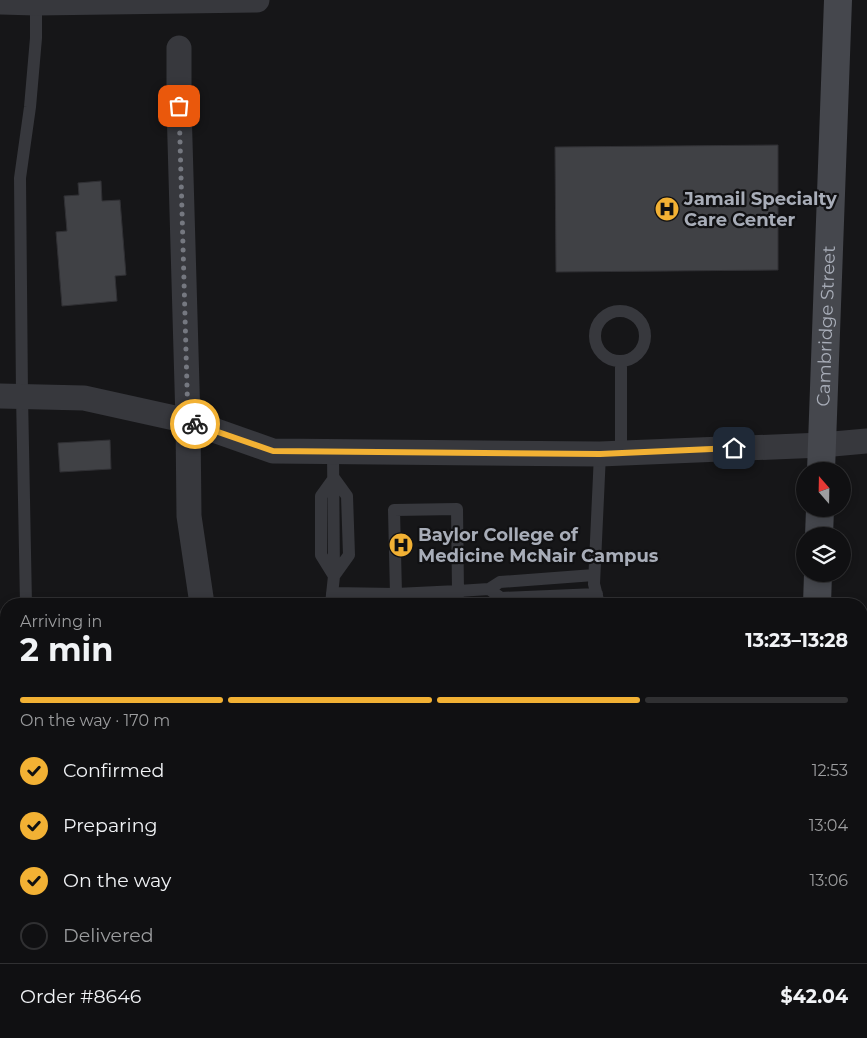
<!DOCTYPE html>
<html lang="en">
<head>
<meta charset="utf-8">
<style>
	body { margin:0; font-family:Montserrat,sans-serif; background:#1e1e20; color:#f1f3f6; height:100vh; display:flex; flex-direction:column; font-size:19px; white-space:nowrap }
	* { box-sizing:border-box; margin:0 }
	p { font-size:16px; color:#9c9d9f }
	.icon { flex:none; width:28px; height:28px; fill:none; stroke:currentColor; stroke-width:2; stroke-linecap:round; stroke-linejoin:round }
	.map { position:relative; flex:1; overflow:hidden }
	.drawer { position:absolute; left:0px; top:598px; width:868px; height:441px; display:flex; flex-direction:column; background:#101012; border-radius:20px 20px 0 0; box-shadow:0 2px 8px #0003,0 0 0 1px #303032 }
	.drawer>* { flex:none }
	.needle { width:32px; rotate:340deg }
	.fabs { position:absolute; left:796px; top:462px; display:grid; gap:10px }
	.fabs a { display:grid; place-items:center; width:55px; height:55px; border-radius:50%; background:#101012; box-shadow:0 2px 8px #0003,0 0 0 1px #303032; font-size:25px }
	.pin { position:absolute; display:grid; place-items:center; width:42px; height:42px; color:#fff; margin:-21px; border-radius:10px; box-shadow:0 2px 8px #0006 }
	.courier { position:absolute; display:grid; place-items:center; width:50px; height:50px; margin:-25px; border:4px solid #f2b134; border-radius:50%; background:#fff; color:#222; box-shadow:0 1px 6px #0007 }
	.summary em { font-style:normal; font-weight:700 }
	.summary div { display:flex; flex-direction:column-reverse }
	.summary { display:flex; align-items:center; justify-content:space-between; height:85px; padding:0 20px }
	h1 { font-size:32px; font-weight:700; line-height:38px }
	.bar { display:grid; grid-template-columns:repeat(4,1fr); gap:8px 5px; align-content:center; height:60px; padding:0 20px }
	.bar i { height:6px; border-radius:4px; background:#303032 }
	.bar .current { background:#f2b134 }
	.bar p { grid-column:span 4 }
	.line { display:flex; align-items:center; gap:12px; padding:0 20px; border-top:1px solid #303032 }
	.line div { flex:1 }
	ol { padding:0 20px; list-style:none }
	li { display:flex; align-items:center; gap:15px; height:55px }
	li p { margin-inline-start:auto }
	li .icon { padding:5px; border-radius:50%; background:#f2b134; color:#111; stroke-width:4 }
	li:last-child { color:#9c9d9f }
	li i { width:28px; height:28px; border:2px solid #303032; border-radius:50% }
	.map>svg:first-child { display:block }
</style>
</head>
<body>
<div class="map">
<svg width="867" height="1038" viewBox="0 0 867 1038">
	<rect width="100%" height="100%" fill="#161618"/>
	<path fill="#404145" stroke="#303034" d="M778,145v125l-222,2 -1,-125z
		M101,181l1,20 18,-1 6,75 -11,1 2,25 -55,5 -6,-74 11,-1 -3,-35 15,-1 -1,-12z
		M110,440l1,29 -51,3 -2,-29z
		M72,1032h181v6h-181z
		M253,1032h330v6h-330z"/>
	<g fill="none" stroke-linecap="round" stroke-linejoin="round">
		<path stroke="#37383d" stroke-width="12" d="M595 336a25 25 0 1 1 50 0a25 25 0 1 1-50 0Z
			M621,453v-91
			M334,478l13,18 2,59 -15,21
			M334,478l-13,18v59l13,21
			M489,589l12,9 96,-4
			M332,593l64,1 62,-3v13
			M396,594l-2,-84 63,-1 1,82 31,-2 11,-7 94,-7
			M26,604l-4,-209 -2,-217 10,-71 6,-69v-35
			M331,604l3,-28 -1,-125
			M599,604l-5,-20 6,-130
			M0,726h6
			M33,1032l1,6
			M713,1032v6"/>
		<path stroke="#37383d" stroke-width="25" d="M0,2l36,1 221,-3
			M179,48v58l9,315 1,95 13,88
			M0,396l84,2 104,23 85,30 327,3 222,-9 45,-4"/>
		<g stroke="#45474d" stroke-width="28">
			<path id="s1" d="M821,471l17,-471"/>
			<path d="M819,536l1,-27"/>
			<path d="M817,604l1,-30"/>
			<path d="M861,861l6,-226"/>
			<path d="M814,1032l2,6"/>
			<path d="M861,1032l2,6"/>
		</g>
	</g>
	<g fill="none" stroke-linecap="round" stroke-linejoin="round">
		<path stroke="#757880" stroke-width="5" stroke-dasharray="0 9" d="M179,106l9,315 7,3"/>
		<path stroke="#f2b134" stroke-width="6" d="M195,424l78,27 327,3 134,-6"/>
	</g>
	<defs>
		<symbol id="hospital-disc" viewBox="-11 -11 22 22"><circle r="9.5" fill="#f2b134" stroke="#111113"/><path d="M-5-5h3v3.5h4V-5h3V5h-3V1.5h-4V5h-3Z" fill="#111"/></symbol>
	</defs>
	<g fill-rule="evenodd">
		<use href="#hospital-disc" x="653" y="195" width="28" height="28"/>
		<use href="#hospital-disc" x="387" y="531" width="28" height="28"/>
	</g>
	<g text-anchor="middle" stroke-width="4.5" stroke-linejoin="round" paint-order="stroke">
		<g font-size="18" font-weight="bold" fill="#a8adb8" stroke="#111113" text-anchor="start">
			<text x="684" y="205">Jamail Specialty<tspan x="684" dy="21">Care Center</tspan></text>
			<text x="418" y="541">Baylor College of<tspan x="418" dy="21">Medicine McNair Campus</tspan></text>
		</g>
		<g font-size="18" fill="#a8adb8" stroke="#111113">
			<text dy="6" stroke="none"><textPath href="#s1" startOffset="145">Cambridge Street</textPath></text>
		</g>
	</g>
</svg>
<div class="fabs">
<a><svg class="needle" viewBox="-14 -14 28 28"><path d="M0-13l5 13h-10z" fill="#e53935"/><path d="M0 13l5-13h-10z" fill="#9c9d9f"/></svg></a>
<a><svg class="icon" aria-label="layers" viewBox="0 0 24 24"><path d="M12 4l9 5-9 5-9-5zM3 14l9 5 9-5"/></svg></a>
</div>
<div class="pin" style="left:179px;top:106px;background:#ea580c"><svg class="icon" aria-label="bag" viewBox="0 0 24 24"><path d="M5 8h14l-1 12H6zM9 8a3 3 0 0 1 6 0"/></svg></div>
<div class="pin" style="left:734px;top:448px;background:#1f2937"><svg class="icon" aria-label="home" viewBox="0 0 24 24"><path d="M3 11l9-7 9 7M6 9v11h12V9"/></svg></div>
<div class="courier" style="left:195px;top:424px"><svg class="icon" aria-label="bike" viewBox="0 0 24 24"><circle cx="6" cy="16" r="4"/><circle cx="18" cy="16" r="4"/><path d="M6 16l4-8h5l3 8M10 8l3 8H6M13 5h3"/></svg></div>
<section class="drawer">
<div class="summary"><div><h1>2 min</h1><p>Arriving in</p></div><em>13:23–13:28</em></div>
<div class="bar"><i class="current"></i><i class="current"></i><i class="current"></i><i></i><p>On the way · 170 m</p></div>
<ol>
<li><svg class="icon" aria-label="check" viewBox="0 0 24 24"><path d="M5 12l5 5 9-10"/></svg>Confirmed<p>12:53</p></li>
<li><svg class="icon" aria-label="check" viewBox="0 0 24 24"><path d="M5 12l5 5 9-10"/></svg>Preparing<p>13:04</p></li>
<li><svg class="icon" aria-label="check" viewBox="0 0 24 24"><path d="M5 12l5 5 9-10"/></svg>On the way<p>13:06</p></li>
<li><i></i>Delivered</li>
</ol>
<div class="line" style="height:65px"><div>Order #8646</div><b>$42.04</b></div>
</section>
</div>
</body>
</html>
